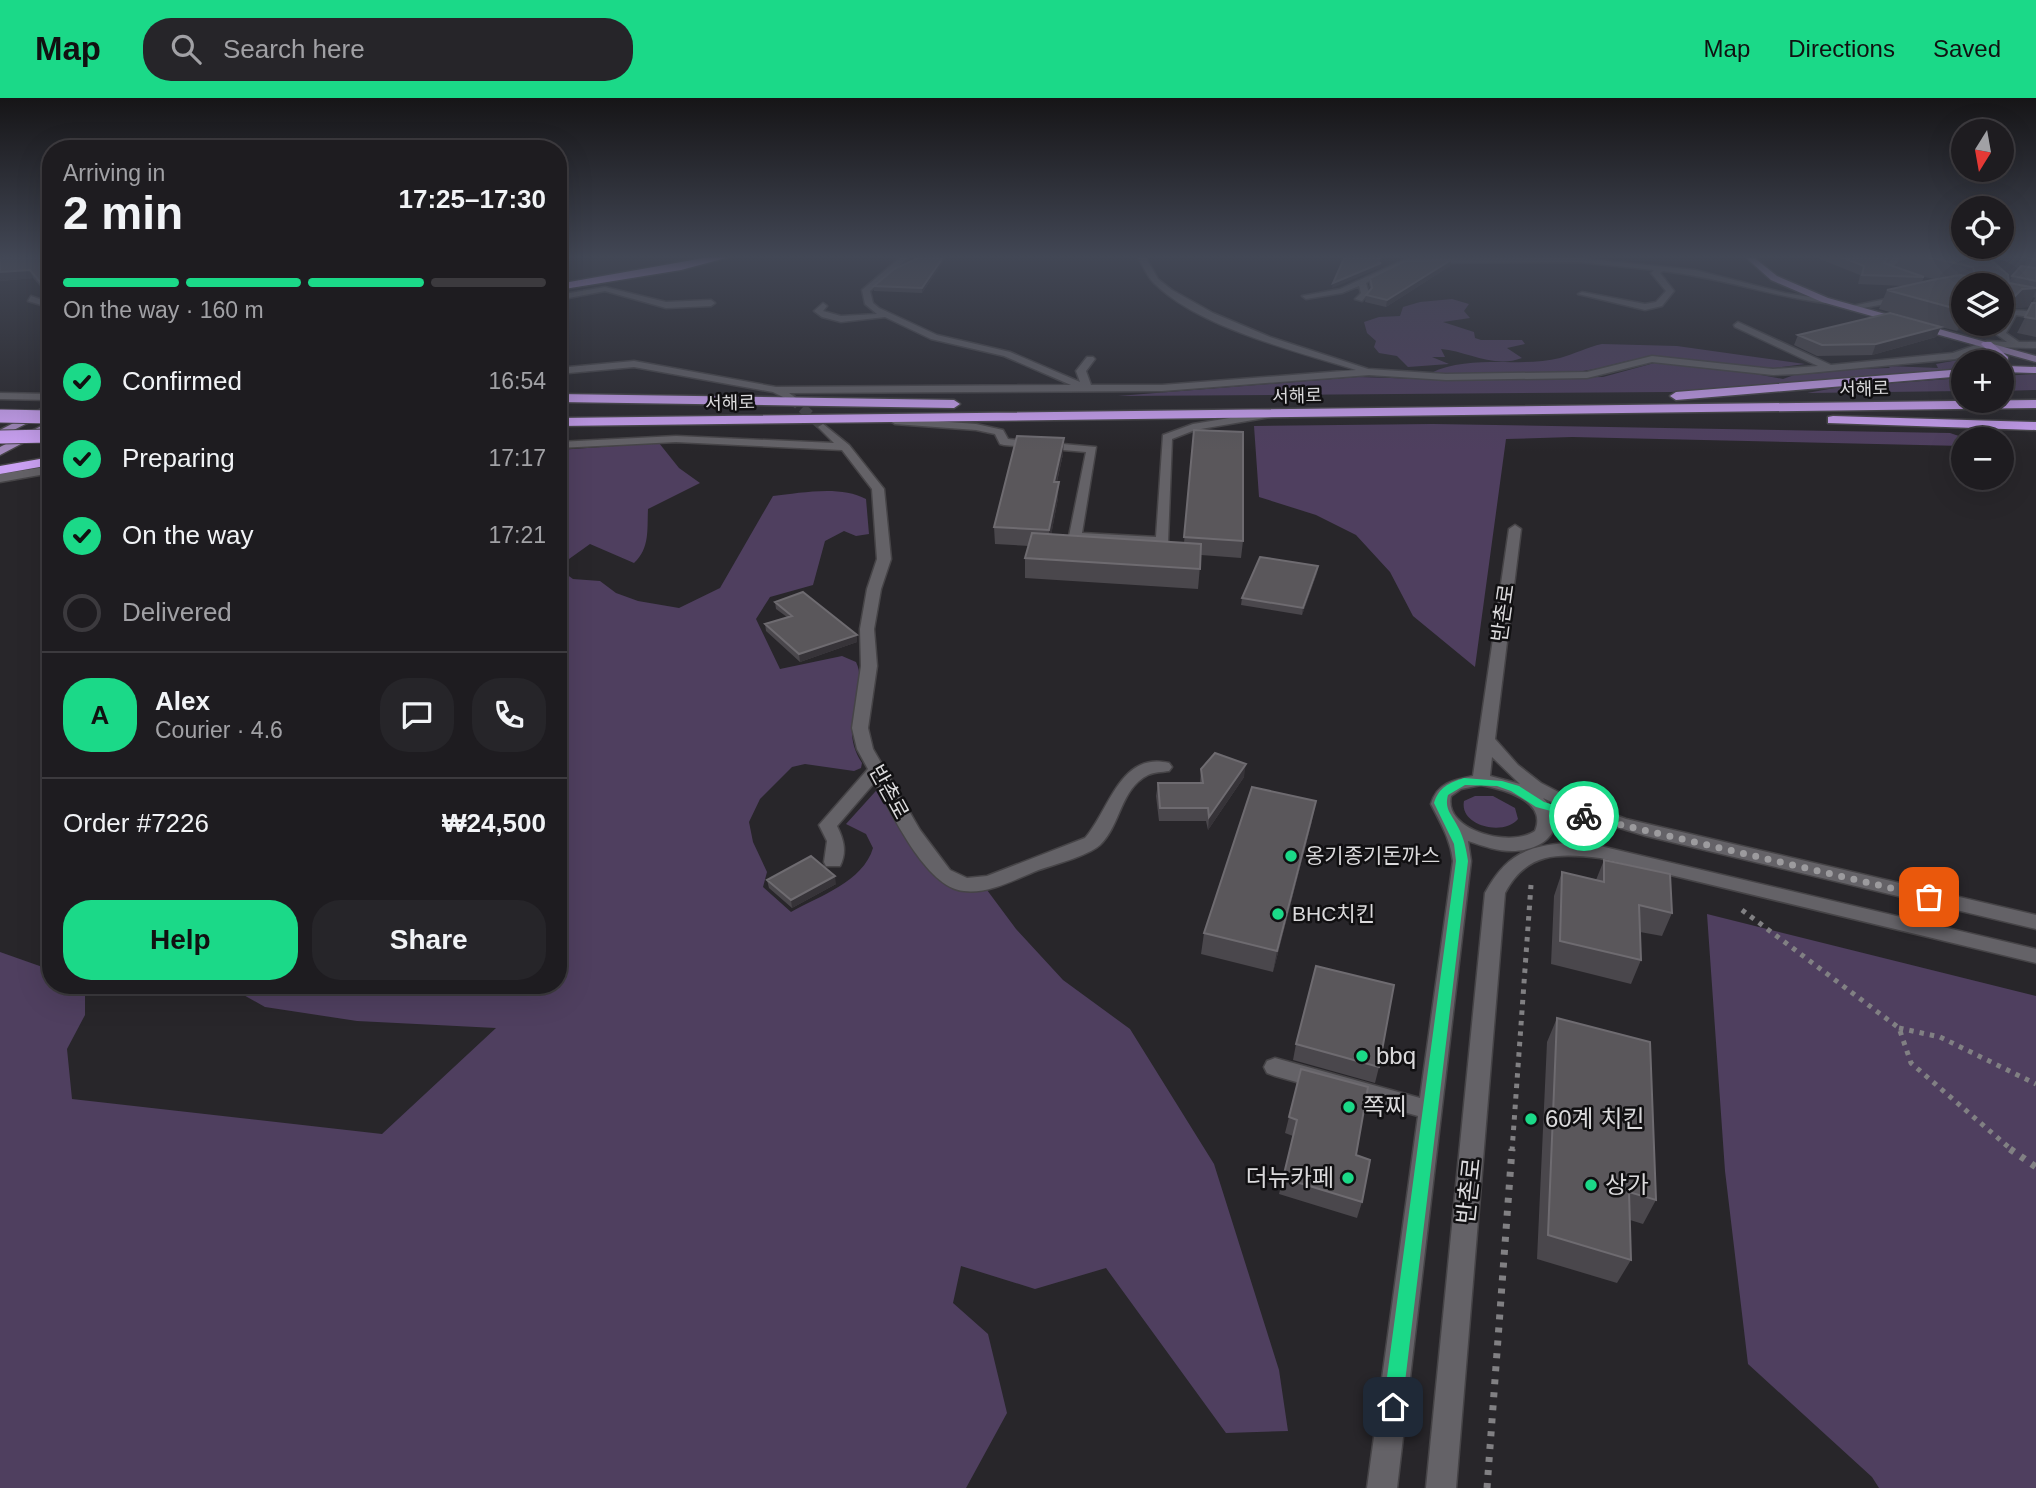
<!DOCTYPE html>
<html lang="en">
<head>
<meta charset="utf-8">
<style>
	body { margin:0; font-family:Helvetica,"Noto Sans KR",sans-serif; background:#262529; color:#f1f3f6; height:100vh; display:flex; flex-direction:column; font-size:26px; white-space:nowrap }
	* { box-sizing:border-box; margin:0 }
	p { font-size:23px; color:#a1a1a5 }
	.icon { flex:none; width:38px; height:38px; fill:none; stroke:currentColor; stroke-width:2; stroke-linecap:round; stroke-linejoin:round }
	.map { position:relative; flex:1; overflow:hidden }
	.sheet { position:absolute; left:42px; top:42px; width:525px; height:854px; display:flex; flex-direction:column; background:#1e1c20; border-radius:28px; box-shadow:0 7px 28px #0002,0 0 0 2px #3c3a3e }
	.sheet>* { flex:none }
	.needle { width:46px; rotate:191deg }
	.tools { position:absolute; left:1951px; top:21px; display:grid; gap:14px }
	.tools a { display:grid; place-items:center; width:63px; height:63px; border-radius:50%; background:#1e1c20; box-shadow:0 7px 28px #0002,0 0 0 2px #3c3a3e; font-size:35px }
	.pin { position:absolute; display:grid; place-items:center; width:60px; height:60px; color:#fff; margin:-30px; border-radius:14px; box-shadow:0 4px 10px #0006 }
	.courier { position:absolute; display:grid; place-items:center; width:70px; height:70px; margin:-35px; border:5px solid #1bd988; border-radius:50%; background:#fff; color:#222; box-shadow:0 2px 9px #0007 }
	.headline em { font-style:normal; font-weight:700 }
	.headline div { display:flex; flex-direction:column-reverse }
	.headline { display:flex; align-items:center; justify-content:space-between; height:119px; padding:0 21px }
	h1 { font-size:46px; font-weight:700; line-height:52px }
	.bar { display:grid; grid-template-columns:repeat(4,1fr); gap:10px 7px; align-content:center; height:84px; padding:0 21px }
	.bar i { height:9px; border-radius:5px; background:#3c3a3e }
	.bar .selected { background:#1bd988 }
	.bar p { grid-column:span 4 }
	.line { display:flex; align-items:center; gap:18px; padding:0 21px; border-top:2px solid #3c3a3e }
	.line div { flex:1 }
	.round { display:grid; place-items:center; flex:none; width:74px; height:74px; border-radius:28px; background:#262529 }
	ol { padding:0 21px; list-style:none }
	li { display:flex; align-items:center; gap:21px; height:77px }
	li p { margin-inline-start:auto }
	li .icon { padding:7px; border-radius:50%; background:#1bd988; color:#111; stroke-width:4 }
	li:last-child { color:#a1a1a5 }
	li i { width:38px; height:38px; border:4px solid #3c3a3e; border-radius:50% }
	.button { display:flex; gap:14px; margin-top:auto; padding:14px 21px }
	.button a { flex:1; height:80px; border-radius:28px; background:#1bd988; color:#111; font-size:28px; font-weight:700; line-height:80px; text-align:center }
	.button a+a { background:#262529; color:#f1f3f6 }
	header { display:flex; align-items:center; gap:42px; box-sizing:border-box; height:98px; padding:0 35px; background:#1bd988; color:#111 }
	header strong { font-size:33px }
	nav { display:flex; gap:38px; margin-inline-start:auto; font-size:24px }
	.search { width:490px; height:63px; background:#262529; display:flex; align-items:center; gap:18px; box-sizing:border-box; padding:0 24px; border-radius:28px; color:#a1a1a5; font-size:26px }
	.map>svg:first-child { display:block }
</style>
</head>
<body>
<header>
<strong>Map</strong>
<div class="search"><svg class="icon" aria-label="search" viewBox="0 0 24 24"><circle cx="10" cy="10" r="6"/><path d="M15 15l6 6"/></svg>Search here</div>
<nav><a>Map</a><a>Directions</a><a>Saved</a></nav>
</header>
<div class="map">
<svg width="2036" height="1390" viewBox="0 0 2036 1390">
	<rect width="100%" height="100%" fill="#28262a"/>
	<path fill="#4f3f5f" d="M1452,201l17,5 -5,7 6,7 -27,4 31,10 1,6 6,2h41l3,4 -18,4 15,10c-28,11 -55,-7 -81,-9l4,8h-13l17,7 -41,3 -11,-11 -18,-3 -5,-6 2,-6 -9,-8 -3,-11 15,-5 21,-1 3,-9 17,-5z
		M1602,246l75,2 128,18 -31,4 -121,-11c-24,1 -46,11 -70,14 -50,6 -101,3 -152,2 38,-19 89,-5 129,-15 15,-4 27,-11 42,-14z
		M1976,255l8,4 -4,4 -16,1 -1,5 -18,4 -274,21 -553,4 240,-19 96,3 149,-3 55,-15 87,10 38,7 14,-5 26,-1 2,-3 65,-2 -2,-2 50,2 -2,-4 28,-5z
		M2036,276v16l-34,1v-15z
		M1963,280v13l-156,2 33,-6z
		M1433,326l517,9 18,6h-4l-1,7 -391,-9 -66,2 -31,228 -62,-51 -23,-44 -34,-37 -40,-20 -57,-18 -5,-71z
		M659,345l20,25 21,15 -52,26c-1,21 2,39 -14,54l-44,-19 -21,15 -7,12 11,8 27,2 16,12 22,8 41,7 41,-20 53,-92c28,-3 67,-11 93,3l3,35 -13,2 -12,-5 -19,10 -12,44 -43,12 -14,22 24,50 62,-13 14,6c14,29 -20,62 6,101l-1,5 -7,3 -49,-7 -13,3 -32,32 -11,23 4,20 14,30 -4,15 28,25c28,-16 72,-30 82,-64l-7,-14 -20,-10 38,-42 28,51 52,52 23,5 29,39 47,51 67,49 84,135 65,206 9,61 -62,2 -120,-165 -71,21 -74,-23 -8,37 35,31 19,79 -41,75h-966v-536l51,18v15h34v30l-18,34 5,50 310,35 114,-106 -139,-7 -92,-14 -39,-22h332v-535z
		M1475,698h18l22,12 3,11c-13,17 -59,8 -54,-18z
		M1707,816l329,82v492h-157l-7,-11 -124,-113 -23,-193z"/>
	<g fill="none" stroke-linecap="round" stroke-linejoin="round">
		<path stroke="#434145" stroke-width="10" stroke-dasharray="10 5" stroke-linecap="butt" d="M791,300l32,29"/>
		<defs>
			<path id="minor" d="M902,158h8l-40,35 3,12 6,5 58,27 73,17 70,30 -4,-11 11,-14h6l2,2 -9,12 5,14h71l194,-15c-60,-19 -156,-42 -201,-86 -8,-7 -12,-19 -18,-28h8l13,23 14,11 41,23 57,24 98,32 78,5 141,-2 65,-16 121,13 45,-3 -83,-39 -1,-2 4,-3 93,43 122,-12 34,-12 20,1 -11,-8c15,-26 10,-25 40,-22v6l-20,-3 -10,18 13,9h17v6l-48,-1 -33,12 -157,15 -25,1 -121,-13 -65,16 -141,2 -77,-5 -207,16 -373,2 7,5 -5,3 -18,-9 -139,-25 -76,7v-6l76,-7 142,26 295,-2 -67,-29 -73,-17 -46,-22 -44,5 -19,-5 -8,-6 9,-8 4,3 -4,5 18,5 36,-2 -12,-10 -3,-14z
				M1893,159l29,3 4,2 -4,2 -24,-2 -7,6 13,4 -3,4 -19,-7z
				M1579,160l116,12 90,23 44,7 -4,3c-55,-7 -107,-26 -162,-32l-3,2 14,18 -12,15 -17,4 -67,-16 4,-2 63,12 11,-2 10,-11 -15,-18 3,-3 -75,-8 -173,1 -40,20 3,10 -7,8 -7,-2 6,-6 -2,-7 -17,7 -36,6 -4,-3 38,-7 65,-30z
				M605,189l61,15 45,-2 4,3 -4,3 -45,2 -61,-17 -47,9v-5z
				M1906,197l3,5 -58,10 -4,-3z
				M31,198l20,7v5l-23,-7z
				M0,295l51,1v6l-51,-1z
				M1272,313l4,1v4l-81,14 -23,9 -4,102 -6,4 -92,-6 -1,-3 17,-84 -82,-7 -4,-1 -5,-10 -19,-4 -81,-6 -5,-3 5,-3 81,6 27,6 5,9 88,8 -14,86 74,4 7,-102 30,-11z
				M823,326l26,21 35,44 7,70 -10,30 -7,40 3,37 -9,62 5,21 47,81 30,40 17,8 20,-2 98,-38c24,-27 35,-87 84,-75l3,4 -3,4c-7,1 -15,1 -21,4 -28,14 -27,50 -48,70 -12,11 -48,20 -64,26 -22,9 -48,23 -72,20 -38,-3 -73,-79 -89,-109l-38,44c7,14 10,26 3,40h-14l-2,-4 3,-21 -8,-16 49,-56 -11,-20 -5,-21 9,-62 -1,-37 7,-40 10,-30 -5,-70 -30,-39 -166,-8 -118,6v-6l118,-6 158,7 -16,-16z
				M51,368v7l-51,9v-8z
				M1515,427l6,4 -26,210 23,26 23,18 33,17 52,19 410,96v14l-390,-93 -59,-18 -44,-20c28,29 2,53 -31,53 -15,0 -29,-5 -44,-10l3,20 -74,627h-30l51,-372 -143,-40 -8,-3 -3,-6 3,-6 8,-3 145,40 33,-237c-3,-23 -12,-37 -22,-57 6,-21 22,-24 42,-28l36,-247zM1492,659l28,27 -30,-8zM1481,687c21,4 67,15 54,46 -24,17 -92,0 -84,-35l10,-7z
				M1567,745l33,3 436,103v14l-436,-105c-41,-5 -74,-6 -95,35l-49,595h-30l59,-595c20,-37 40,-47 82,-50z"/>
			<path id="major" d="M1744,158h8l25,20 51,22 208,58v6l-214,-60 -51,-22z
				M51,306v7l-51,26v-7z
				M51,323v7l-51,27v-8z"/>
			<path id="highway" d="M715,158h18l-52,14 -123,20v-6z
				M1983,244h8l17,15 -1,9 29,1v6l-34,-1v-10h-5l1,-2 -17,-16z
				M1964,271v7l-288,24 -6,-4 6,-4z
				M558,296l396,6 6,4 -6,4 -396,-6z
				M2036,302v8l-1478,18v-8z
				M1833,318l203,6v8l-208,-7v-6z
				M51,359v8l-51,9v-8z"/>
		</defs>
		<use href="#minor" stroke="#464447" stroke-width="3"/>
		<use href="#major" stroke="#464447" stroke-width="3"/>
		<use href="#highway" stroke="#464447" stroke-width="3"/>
		<path stroke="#818083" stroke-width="5" stroke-dasharray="4.5 6" stroke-linecap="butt" d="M1742,812l157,118 12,35 102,88
			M1899,930l41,9 96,47
			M1512,1053l19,-266"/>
		<path stroke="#818083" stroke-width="7" stroke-dasharray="5 8" stroke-linecap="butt" d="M2010,1051l26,18
			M1487,1390l25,-339"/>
		<use href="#minor" fill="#646267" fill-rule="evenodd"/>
		<use href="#major" fill="#a288bb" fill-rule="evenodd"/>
		<use href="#highway" fill="#cba1f3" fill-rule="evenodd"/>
		<defs>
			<path id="highway-bridge" d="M0,318l51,1
				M0,339l51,-1"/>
		</defs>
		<use href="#highway-bridge" stroke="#464447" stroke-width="15" stroke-linecap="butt"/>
		<use href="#highway-bridge" stroke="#cba1f3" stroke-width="13"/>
	</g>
	<path fill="#4a474c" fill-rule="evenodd" d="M0,158h51v43l-18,-21 -33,3z
		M922,158h25l-25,37 -48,-2v-5z
		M1812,158h80l-5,7 9,4 5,-11h73l35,26 3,-6 12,-9 4,-9 8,-2v81l-19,-4 18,-35 -2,-1 -5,10 -15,1 -49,-23v39l-7,7 -16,-4 -5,10 -64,18 -55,1 -23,-11 4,-10 138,-10 -57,-16 8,-19 17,-4 -46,-2 2,-9zM1924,179l11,2 -13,3z
		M1450,168l-64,41 -21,-5 1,-7 4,-5 -1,-6 1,-6z
		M1194,332l49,111 -2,17 -40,-3 -3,34 -173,-11v-20l4,-12 -34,-2 -1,-17 69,-73 -6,28 1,16 -7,37 133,8z
		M1318,468l-1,7 -15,42 -61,-10 1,-7z
		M775,504l82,33v7l-57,20 -34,-31 -1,-7 22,-7 -11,-8z
		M1201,671l43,8 -36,53 -2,-9h-47l-3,-25 2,-13h42z
		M1312,723l-39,151 -72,-18 3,-21z
		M1604,762l68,53 -10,23 -22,-4 1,28 -10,24 -80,-20 3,-68 8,-24 34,8z
		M767,782l69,4 -44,24 -23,-20z
		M1557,920l99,182 -13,24 -13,-4 1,40 -14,23 -80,-24 10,-217z
		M1296,946l83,23 -4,16 -82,-23z
		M1301,971l55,86 6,47 -5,16 -78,-24 14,-58 -8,-3z"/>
	<path fill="#363338" d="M944,158h3l-25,37v-5z
		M1381,158h2l-4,8 2,-1 -1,5 -48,20 1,-5z
		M1451,162l-1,6 -64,41 1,-7z
		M30,172l3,8 -33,3v-9z
		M2036,190v3l-8,16 -15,1 -11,11v-17l20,-13z
		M1964,219v7h20l-27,7z
		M1941,229l-5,10 -64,18 4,-11z
		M1064,340l-1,16 -10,44 1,-16z
		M1059,384l-1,16 -9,49v-17z
		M1318,468l-1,7 -15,42 1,-7z
		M857,537v7l-57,20 -1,-8z
		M1246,666l-2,13 -36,53 1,-13z
		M1316,703l-4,20 -39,151 4,-21z
		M835,778l1,8 -44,24 -1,-8z"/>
	<path fill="#5a575b" stroke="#6e6b70" stroke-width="2" d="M0,158h51v39l-21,-25 -30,2z
		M922,158h22l-22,32 -48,-2 20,-17z
		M1345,158h36l-3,7h3l-48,20z
		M1839,158h50l-5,7 40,14 -62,-2 2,-9z
		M1923,158h50l17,3 18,16 1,8 27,5 -14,1 -11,11 -9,2v-17h-38v26l-77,-21 45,-10 28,-5 12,2 3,-2 -2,-8z
		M2029,158h7v4l-8,-2z
		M1451,162l-64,40 -21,-5 6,-7 -2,-10 35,-17z
		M2021,168l15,2v13l-24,-5z
		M2032,205h4v16l-11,-2z
		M1890,215l51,14 -65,17 -54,1 -24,-10z
		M1194,332l49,2v109l-59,-4z
		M1017,338l47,2 -10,44h5l-10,48 -55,-3z
		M1032,435l169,11 -1,25 -175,-11z
		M1260,459l58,9 -15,42 -61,-10z
		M803,494l54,43 -58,19 -34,-30 27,-8 -17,-14z
		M1215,655l31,11 -37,53 -1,-9h-48l-2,-25h45l-2,-14z
		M1252,689l64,14 -39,150 -73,-18z
		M811,758l24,20 -44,24 -24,-20z
		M1604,762l66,14 2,39 -33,-8 2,55 -81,-19 2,-69 42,10z
		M1316,868l78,19 -15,82 -83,-23z
		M1557,920l93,24 6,158 -27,-8 2,68 -83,-25z
		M1301,971l67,18 -12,68 14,5 -8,42 -79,-24 14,-58 -8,-3z"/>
	<linearGradient id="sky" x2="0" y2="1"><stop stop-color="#161517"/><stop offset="0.45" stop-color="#424755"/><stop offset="1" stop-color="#424755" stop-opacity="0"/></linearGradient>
	<rect width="2036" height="353" fill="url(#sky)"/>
	<path fill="#1bd988" d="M1464,680l38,3 17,5 25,16 46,14 -6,4 -48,-13 -25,-16 -14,-5 -32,-1 -17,10c-4,15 4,19 10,32 6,11 8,21 10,34l-66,546 -3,7 -6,2 -7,-2 -3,-7 73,-546 -2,-17 -20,-41c5,-16 15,-20 30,-25z"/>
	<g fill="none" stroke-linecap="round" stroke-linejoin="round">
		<path stroke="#9c9b9e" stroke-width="7" stroke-dasharray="0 12.6" d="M1584,718l345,81"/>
	</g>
	<g fill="#1bd988" stroke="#111012" stroke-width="2.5">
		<circle cx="1291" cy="758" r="7"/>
		<circle cx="1278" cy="816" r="7"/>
		<circle cx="1362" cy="958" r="7"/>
		<circle cx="1349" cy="1009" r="7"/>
		<circle cx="1531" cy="1021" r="7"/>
		<circle cx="1348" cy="1080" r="7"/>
		<circle cx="1591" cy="1087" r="7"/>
	</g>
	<g text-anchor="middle" stroke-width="5" stroke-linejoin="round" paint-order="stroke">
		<g font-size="18" fill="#dbdadc" stroke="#111012">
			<text transform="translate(1864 291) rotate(-1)" y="6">서해로</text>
			<text transform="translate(1297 298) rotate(-1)" y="6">서해로</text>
			<text transform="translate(730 305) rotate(-1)" y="6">서해로</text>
		</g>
		<g font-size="21" fill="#dbdadc" stroke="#111012">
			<text transform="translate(1503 515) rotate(-82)" y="7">반촌로</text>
			<text transform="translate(889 694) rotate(61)" y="7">반촌로</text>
		</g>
		<g font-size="21" fill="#dbdadc" stroke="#111012" text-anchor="start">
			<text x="1305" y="765">옹기종기돈까스</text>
			<text x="1292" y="823">BHC치킨</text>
		</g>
		<g font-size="24" fill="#dbdadc" stroke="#111012" text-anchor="start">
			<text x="1376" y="966">bbq</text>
			<text x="1363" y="1017">쪽찌</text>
			<text x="1545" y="1029">60계 치킨</text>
			<text x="1334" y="1088" text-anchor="end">더뉴카페</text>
			<text x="1605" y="1095">상가</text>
		</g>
		<g font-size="24" fill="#dbdadc" stroke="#111012">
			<text transform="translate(1469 1093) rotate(-84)" y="8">반촌로</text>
		</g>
	</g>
</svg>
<div class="tools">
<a><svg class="needle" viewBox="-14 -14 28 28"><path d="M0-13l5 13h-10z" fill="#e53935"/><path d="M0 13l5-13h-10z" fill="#a1a1a5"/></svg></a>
<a><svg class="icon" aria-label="locate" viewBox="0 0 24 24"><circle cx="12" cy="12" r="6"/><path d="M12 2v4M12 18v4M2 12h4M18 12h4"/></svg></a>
<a><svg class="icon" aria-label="layers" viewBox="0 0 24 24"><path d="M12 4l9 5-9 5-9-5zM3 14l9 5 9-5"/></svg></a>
<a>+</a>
<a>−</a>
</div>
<div class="pin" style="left:1929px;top:799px;background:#ea580c"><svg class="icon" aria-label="bag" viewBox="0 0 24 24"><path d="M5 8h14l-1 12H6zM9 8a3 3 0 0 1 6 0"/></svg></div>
<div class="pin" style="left:1393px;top:1309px;background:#1f2937"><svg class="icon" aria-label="home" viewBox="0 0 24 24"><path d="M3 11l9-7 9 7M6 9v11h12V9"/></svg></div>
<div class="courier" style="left:1584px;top:718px"><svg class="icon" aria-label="bike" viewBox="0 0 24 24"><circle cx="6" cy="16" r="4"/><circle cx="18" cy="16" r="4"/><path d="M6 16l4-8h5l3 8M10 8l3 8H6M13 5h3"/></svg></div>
<section class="sheet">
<div class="headline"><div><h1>2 min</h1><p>Arriving in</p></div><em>17:25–17:30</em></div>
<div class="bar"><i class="selected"></i><i class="selected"></i><i class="selected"></i><i></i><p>On the way · 160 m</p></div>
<ol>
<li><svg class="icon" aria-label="check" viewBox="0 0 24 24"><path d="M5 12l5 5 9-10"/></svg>Confirmed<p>16:54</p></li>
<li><svg class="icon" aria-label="check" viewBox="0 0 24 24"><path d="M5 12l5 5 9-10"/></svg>Preparing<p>17:17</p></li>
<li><svg class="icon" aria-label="check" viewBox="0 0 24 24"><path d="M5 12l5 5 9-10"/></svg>On the way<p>17:21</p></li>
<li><i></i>Delivered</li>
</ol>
<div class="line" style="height:126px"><b class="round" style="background:#1bd988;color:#111">A</b><div><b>Alex</b><p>Courier · 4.6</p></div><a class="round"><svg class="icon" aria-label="chat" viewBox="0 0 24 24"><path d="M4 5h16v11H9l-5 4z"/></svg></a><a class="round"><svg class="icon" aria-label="phone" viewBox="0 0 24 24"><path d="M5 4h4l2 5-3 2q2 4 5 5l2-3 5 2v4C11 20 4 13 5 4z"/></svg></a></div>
<div class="line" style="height:91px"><div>Order #7226</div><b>₩24,500</b></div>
<div class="button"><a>Help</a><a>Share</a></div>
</section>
</div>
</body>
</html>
